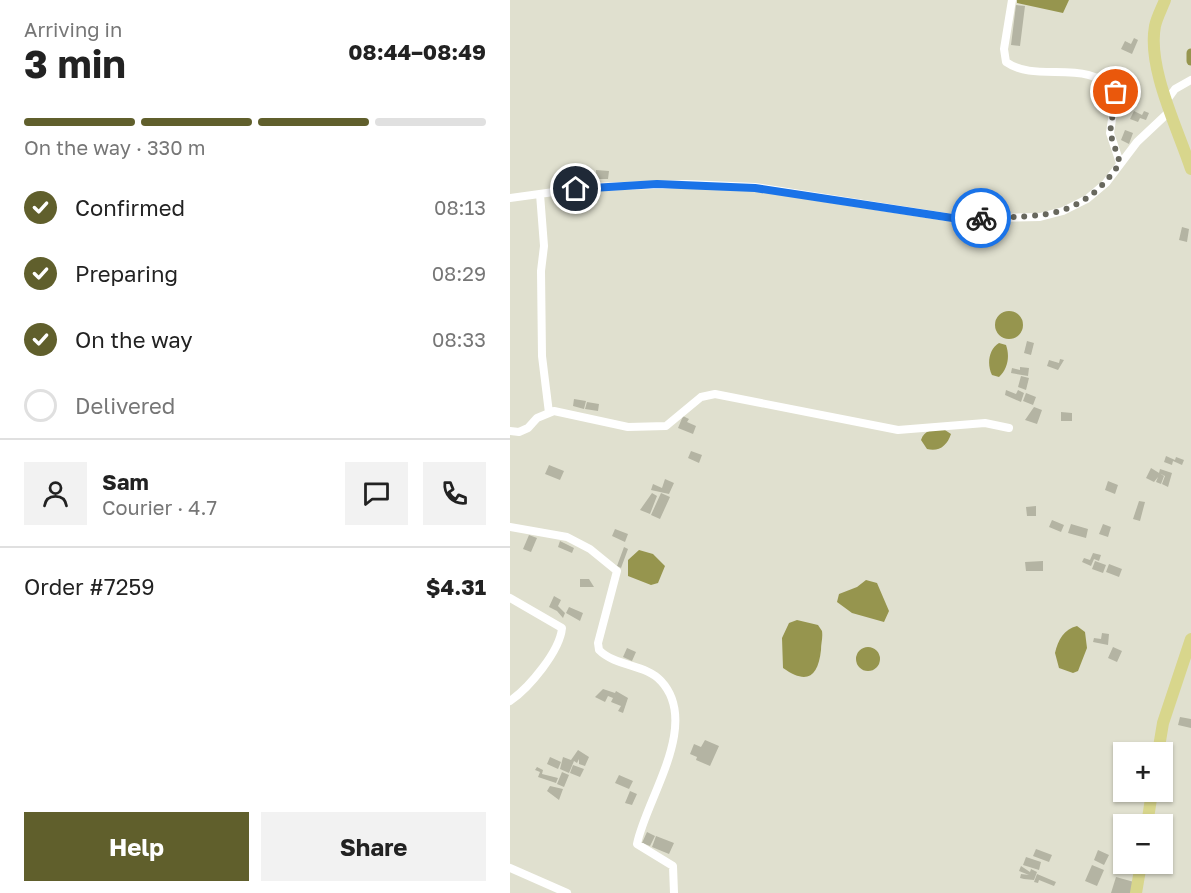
<!DOCTYPE html>
<html lang="en">
<head>
<meta charset="utf-8">
<style>
	body { margin:0; font-family:"Golos Text",sans-serif; background:#f2f2f2; color:#222; height:100vh; display:flex; flex-direction:column; font-size:22px; white-space:nowrap }
	* { box-sizing:border-box; margin:0 }
	p { font-size:20px; color:#767676 }
	.icon { flex:none; width:33px; height:33px; fill:none; stroke:currentColor; stroke-width:2; stroke-linecap:round; stroke-linejoin:round }
	.map { position:relative; flex:1; overflow:hidden }
	.drawer { display:flex; flex-direction:column; background:#fff; width:510px }
	.drawer>* { flex:none }
	.tools { position:absolute; left:603px; top:742px; display:grid; gap:12px }
	.tools a { display:grid; place-items:center; width:60px; height:60px; border-radius:0px; background:#fff; box-shadow:0 2px 4px #0004; font-size:30px }
	.pin { position:absolute; display:grid; place-items:center; width:51px; height:51px; color:#fff; margin:-26px; border:3px solid #fff; border-radius:50%; box-shadow:0 2px 6px #0007 }
	.courier { position:absolute; display:grid; place-items:center; width:60px; height:60px; margin:-30px; border:4px solid #1a73e8; border-radius:50%; background:#fff; color:#222; box-shadow:0 2px 8px #0007 }
	.head em { font-style:normal; font-weight:700 }
	.head div { display:flex; flex-direction:column-reverse }
	.head { display:flex; align-items:center; justify-content:space-between; height:102px; padding:0 24px }
	h1 { font-size:39px; font-weight:700; line-height:45px }
	.bar { display:grid; grid-template-columns:repeat(4,1fr); gap:9px 6px; align-content:center; height:72px; padding:0 24px }
	.bar i { height:8px; border-radius:4px; background:#e0e0e0 }
	.bar .current { background:#605f2c }
	.bar p { grid-column:span 4 }
	.line { display:flex; align-items:center; gap:15px; padding:0 24px; border-top:2px solid #e0e0e0 }
	.line div { flex:1 }
	.round { display:grid; place-items:center; flex:none; width:63px; height:63px; border-radius:0px; background:#f2f2f2 }
	ol { padding:0 24px; list-style:none }
	li { display:flex; align-items:center; gap:18px; height:66px }
	li p { margin-inline-start:auto }
	li .icon { padding:6px; border-radius:50%; background:#605f2c; color:#fff; stroke-width:4 }
	li:last-child { color:#767676 }
	li i { width:33px; height:33px; border:3px solid #e0e0e0; border-radius:50% }
	.button { display:flex; gap:12px; margin-top:auto; padding:12px 24px }
	.button a { flex:1; height:69px; border-radius:0px; background:#605f2c; color:#fff; font-size:24px; font-weight:700; line-height:69px; text-align:center }
	.button a+a { background:#f2f2f2; color:#222 }
	main { display:flex; flex:1; min-height:0 }
	.map>svg:first-child { display:block }
</style>
</head>
<body>
<main>
<section class="drawer">
<div class="head"><div><h1>3 min</h1><p>Arriving in</p></div><em>08:44–08:49</em></div>
<div class="bar"><i class="current"></i><i class="current"></i><i class="current"></i><i></i><p>On the way · 330 m</p></div>
<ol>
<li><svg class="icon" aria-label="check" viewBox="0 0 24 24"><path d="M5 12l5 5 9-10"/></svg>Confirmed<p>08:13</p></li>
<li><svg class="icon" aria-label="check" viewBox="0 0 24 24"><path d="M5 12l5 5 9-10"/></svg>Preparing<p>08:29</p></li>
<li><svg class="icon" aria-label="check" viewBox="0 0 24 24"><path d="M5 12l5 5 9-10"/></svg>On the way<p>08:33</p></li>
<li><i></i>Delivered</li>
</ol>
<div class="line" style="height:108px"><a class="round"><svg class="icon" aria-label="person" viewBox="0 0 24 24"><circle cx="12" cy="8" r="4"/><path d="M4 21q1-7 8-7t8 7"/></svg></a><div><b>Sam</b><p>Courier · 4.7</p></div><a class="round"><svg class="icon" aria-label="chat" viewBox="0 0 24 24"><path d="M4 5h16v11H9l-5 4z"/></svg></a><a class="round"><svg class="icon" aria-label="phone" viewBox="0 0 24 24"><path d="M5 4h4l2 5-3 2q2 4 5 5l2-3 5 2v4C11 20 4 13 5 4z"/></svg></a></div>
<div class="line" style="height:78px"><div>Order #7259</div><b>$4.31</b></div>
<div class="button"><a>Help</a><a>Share</a></div>
</section>
<div class="map">
<svg width="681" height="893" viewBox="0 0 681 893">
	<rect width="100%" height="100%" fill="#e0e0cf"/>
	<path fill="#96954e" d="M507,0h52l-6,13 -46,-10z
		M485 325a14 14 0 1 1 28 0a14 14 0 1 1-28 0Z
		M489,343l7,2c4,11 2,24 -7,32l-7,-2c-5,-10 -4,-25 7,-32z
		M432,428l9,6c-4,12 -12,18 -24,15l-6,-9c3,-10 12,-10 21,-12z
		M129,550l14,4 12,12 -7,17 -7,2 -23,-9v-16z
		M356,580l11,3 12,28 -5,11 -32,-9 -15,-11 2,-8 18,-7z
		M287,620l21,5 4,6c1,7 -1,12 -1,19 -3,27 -14,35 -38,18l-1,-30 7,-15z
		M567,626l8,6 2,16 -9,23 -5,2 -14,-5 -4,-15c3,-13 9,-24 22,-27z
		M346 659a12 12 0 1 1 24 0a12 12 0 1 1-24 0Z"/>
	<g fill="none" stroke-linecap="round" stroke-linejoin="round">
		<path stroke="#96954e" stroke-width="9" d="M681,61v-8"/>
	</g>
	<path fill="#b4b4a3" d="M506,5l9,1 -5,40 -9,-1z
		M624,38l4,2 -6,14 -11,-5 4,-8 6,3z
		M626,83l4,2 -2,6 2,1 -7,16 -9,-5z
		M624,111l8,4 2,-4 5,2 -3,7 -6,-2 -2,4 -8,-3z
		M615,130l8,3 -4,11 -8,-4z
		M86,170l13,1 -1,8h-12z
		M672,227l7,2 -2,13 -8,-2z
		M517,341l7,2 -3,12 -7,-2z
		M550,359l4,1 -6,10 -11,-4 2,-6 10,3z
		M510,367l9,1 -1,8 -17,-3 1,-5 8,2z
		M511,376l8,2 -3,12 -8,-3z
		M496,390l10,4 2,-4 6,3 -3,9 -16,-7z
		M516,393l10,4 -3,8 -10,-4z
		M64,399l12,2 -2,8 -11,-3z
		M77,402l12,2 -1,7 -13,-2z
		M524,407l8,3 -5,14 -12,-4z
		M551,412l11,1v8h-11z
		M173,416l6,3 -2,3 9,4 -3,8 -15,-6z
		M181,451l11,4 -3,8 -11,-5z
		M656,456l9,4 1,-3 8,3 -2,5 -9,-4 -1,4 -8,-3z
		M39,465l15,6 -4,9 -15,-6z
		M641,468l13,8 -3,8 -5,-2 2,-5 -4,5 -8,-4z
		M650,469l12,4 -4,14 -6,-3 3,-8 -6,-3z
		M155,479l9,4 -5,11 -18,-4 2,-6 9,4z
		M598,481l10,4 -3,9 -10,-4z
		M142,493l5,3 -7,18 -10,-4z
		M151,493l9,4 -10,22 -9,-4z
		M629,501l6,1 -5,19 -7,-2z
		M526,506v10h-9l-1,-9z
		M542,520l12,5 -3,7 -12,-5z
		M561,524l17,5 -2,9 -18,-5z
		M593,524l8,3 -3,10 -9,-3z
		M105,529l13,5 -3,8 -13,-6z
		M19,535l8,3 -6,14 -8,-3z
		M50,541l14,7 -2,5 -14,-6z
		M114,547l4,2 -7,19 -4,-2z
		M583,553l8,2 -2,6 -5,-2 -3,7 -9,-4 2,-4 6,2z
		M533,561v10h-17l-1,-9z
		M585,561l11,4 -3,8 -11,-4z
		M599,564l13,5 -3,8 -13,-5z
		M70,579h9l5,8h-14z
		M44,596l7,4 -3,6 7,7 -2,5 -6,-7 -8,-4z
		M59,607l14,6 -3,8 -14,-8z
		M592,633l7,1 -1,11 -15,-3 1,-4 7,1z
		M603,647l9,4 -5,11 -9,-4z
		M117,648l9,4 -4,9 -9,-4z
		M93,689l12,4 1,-2 12,7 -5,15 -5,-2 3,-5 -10,-4 2,-4 -5,-2 -3,6 -10,-5z
		M670,717l11,2v9l-13,-3z
		M195,740l14,6 -9,20 -14,-6 1,-3 -7,-3 4,-10 7,3z
		M68,750l11,7 -4,9 -6,-2v-5l-2,4 -3,-2 -5,12 -9,-4 3,-12 8,3z
		M40,757l11,5 -3,7 -11,-5z
		M63,765l11,4 -4,8 -10,-4z
		M27,767l6,3 -1,4 16,4 -2,5 -18,-6 2,-5 -5,-2z
		M52,772l7,3 -5,12 -7,-3z
		M109,775l14,6 -4,8 -14,-6z
		M40,786l13,3 -4,11 -12,-9z
		M120,791l7,3 -5,11 -7,-2z
		M137,832l8,4 -5,10 -8,-3z
		M146,836l18,7 -5,11 -17,-7z
		M526,849l16,6 -3,7 -16,-6z
		M588,850l11,5 -5,10 -10,-5z
		M516,857l15,5 -2,8 -16,-5z
		M582,865l12,5 -7,16 -12,-5z
		M511,866l9,6 1,-3 6,3 -3,8 -10,-1v-3v3l-4,-1 1,-4 8,1 -10,-4z
		M527,874l19,8 -2,4 -15,-6 -1,3 -4,-1z
		M606,877l18,5 -3,11h-20z"/>
	<g fill="none" stroke-linecap="round" stroke-linejoin="round">
		<path stroke="#fff" stroke-width="8" d="M502,0l-8,49 2,13c31,22 82,-5 110,30l-6,41 10,30
			M657,100l8,-11 16,-9
			M30,194l4,52 -3,25 1,85 7,57
			M0,198l80,-11 96,-3 69,3 204,32 81,-2 23,-6 24,-12 19,-16 31,-41 33,-31
			M0,431l9,1 9,-4 9,-10 17,-7 74,16 38,-1 35,-29 14,-3 183,36 87,-7 24,5
			M0,527l57,10 23,12 27,22 -19,72 1,7c17,17 47,14 62,31 40,43 -15,118 -24,163l36,22 1,27
			M0,598l52,30c-2,23 -33,60 -52,73
			M0,868l57,25"/>
		<path stroke="#d8d68c" stroke-width="12" d="M655,0c-3,8 -8,17 -10,26 -8,42 23,103 36,143
			M648,753l5,-30 28,-84
			M637,825l5,-33
			M626,893l5,-29"/>
	</g>
	<g fill="none" stroke-linecap="round" stroke-linejoin="round">
		<path stroke="#68685e" stroke-width="6" stroke-dasharray="0 10.8" d="M471,218c62,-2 100,2 139,-55l-10,-30 6,-41"/>
		<path stroke="#1a73e8" stroke-width="8" d="M66,189l81,-5 98,4 204,31 22,-1"/>
	</g>
</svg>
<div class="tools">
<a>+</a>
<a>−</a>
</div>
<div class="pin" style="left:606px;top:92px;background:#ea580c"><svg class="icon" aria-label="bag" viewBox="0 0 24 24"><path d="M5 8h14l-1 12H6zM9 8a3 3 0 0 1 6 0"/></svg></div>
<div class="pin" style="left:66px;top:189px;background:#1f2937"><svg class="icon" aria-label="home" viewBox="0 0 24 24"><path d="M3 11l9-7 9 7M6 9v11h12V9"/></svg></div>
<div class="courier" style="left:471px;top:218px"><svg class="icon" aria-label="bike" viewBox="0 0 24 24"><circle cx="6" cy="16" r="4"/><circle cx="18" cy="16" r="4"/><path d="M6 16l4-8h5l3 8M10 8l3 8H6M13 5h3"/></svg></div>
</div>
</main>
</body>
</html>
